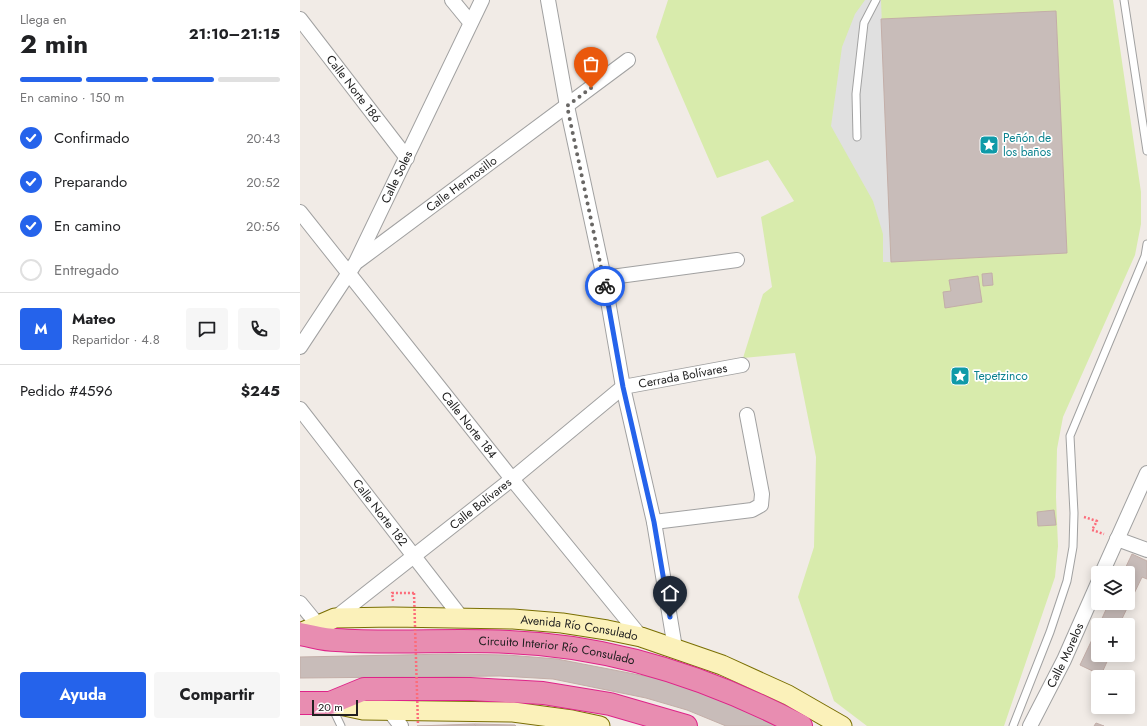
<!DOCTYPE html>
<html lang="es">
<head>
<meta charset="utf-8">
<style>
	body { margin:0; font-family:Jost,sans-serif; background:#f6f6f6; color:#202124; height:100vh; display:flex; flex-direction:column; font-size:15px; white-space:nowrap }
	* { box-sizing:border-box; margin:0 }
	p { font-size:13px; color:#757577 }
	.icon { flex:none; width:22px; height:22px; fill:none; stroke:currentColor; stroke-width:2; stroke-linecap:round; stroke-linejoin:round }
	.map { position:relative; flex:1; overflow:hidden }
	.sheet { display:flex; flex-direction:column; background:#fff; width:300px }
	.sheet>* { flex:none }
	.fabs { position:absolute; left:791px; top:566px; display:grid; gap:8px }
	.fabs a { display:grid; place-items:center; width:44px; height:44px; border-radius:4px; background:#fff; box-shadow:0 2px 10px #0003; font-size:20px }
	.scale { position:absolute; left:12px; bottom:10px; width:46px; box-sizing:border-box; padding-left:4px; border:2px solid #202020; border-top:0; font-size:11px; line-height:14px; white-space:nowrap; color:#202020; -webkit-text-stroke:3px #fff; paint-order:stroke }
	.pin { position:absolute; display:grid; place-items:center; width:34px; height:34px; color:#fff; margin:-41px -17px; border-radius:50% 50% 50% 0; rotate:-45deg; box-shadow:0 0 4px #0007 }
	.pin .icon { rotate:45deg }
	.courier { position:absolute; display:grid; place-items:center; width:40px; height:40px; margin:-20px; border:3px solid #2563eb; border-radius:50%; background:#fff; color:#222; box-shadow:0 1px 5px #0007 }
	.overview em { font-style:normal; font-weight:700 }
	.overview div { display:flex; flex-direction:column-reverse }
	.overview { display:flex; align-items:center; justify-content:space-between; height:68px; padding:0 20px }
	h1 { font-size:26px; font-weight:700; line-height:30px }
	.bar { display:grid; grid-template-columns:repeat(4,1fr); gap:6px 4px; align-content:center; height:48px; padding:0 20px }
	.bar i { height:5px; border-radius:3px; background:#e0e0e0 }
	.bar .selected { background:#2563eb }
	.bar p { grid-column:span 4 }
	.line { display:flex; align-items:center; gap:10px; padding:0 20px; border-top:1px solid #e0e0e0 }
	.line div { flex:1 }
	.round { display:grid; place-items:center; flex:none; width:42px; height:42px; border-radius:4px; background:#f6f6f6 }
	ol { padding:0 20px; list-style:none }
	li { display:flex; align-items:center; gap:12px; height:44px }
	li p { margin-inline-start:auto }
	li .icon { padding:4px; border-radius:50%; background:#2563eb; color:#fff; stroke-width:4 }
	li:last-child { color:#757577 }
	li i { width:22px; height:22px; border:2px solid #e0e0e0; border-radius:50% }
	.cta { display:flex; gap:8px; margin-top:auto; padding:8px 20px }
	.cta a { flex:1; height:46px; border-radius:4px; background:#2563eb; color:#fff; font-size:16px; font-weight:700; line-height:46px; text-align:center }
	.cta a+a { background:#f6f6f6; color:#202124 }
	main { display:flex; flex:1; min-height:0 }
	.map>svg:first-child { display:block }
</style>
</head>
<body>
<main>
<section class="sheet">
<div class="overview"><div><h1>2 min</h1><p>Llega en</p></div><em>21:10–21:15</em></div>
<div class="bar"><i class="selected"></i><i class="selected"></i><i class="selected"></i><i></i><p>En camino · 150 m</p></div>
<ol>
<li><svg class="icon" aria-label="check" viewBox="0 0 24 24"><path d="M5 12l5 5 9-10"/></svg>Confirmado<p>20:43</p></li>
<li><svg class="icon" aria-label="check" viewBox="0 0 24 24"><path d="M5 12l5 5 9-10"/></svg>Preparando<p>20:52</p></li>
<li><svg class="icon" aria-label="check" viewBox="0 0 24 24"><path d="M5 12l5 5 9-10"/></svg>En camino<p>20:56</p></li>
<li><i></i>Entregado</li>
</ol>
<div class="line" style="height:72px"><b class="round" style="background:#2563eb;color:#fff">M</b><div><b>Mateo</b><p>Repartidor · 4.8</p></div><a class="round"><svg class="icon" aria-label="chat" viewBox="0 0 24 24"><path d="M4 5h16v11H9l-5 4z"/></svg></a><a class="round"><svg class="icon" aria-label="phone" viewBox="0 0 24 24"><path d="M5 4h4l2 5-3 2q2 4 5 5l2-3 5 2v4C11 20 4 13 5 4z"/></svg></a></div>
<div class="line" style="height:52px"><div>Pedido #4596</div><b>$245</b></div>
<div class="cta"><a>Ayuda</a><a>Compartir</a></div>
</section>
<div class="map">
<svg width="847" height="726" viewBox="0 0 847 726">
	<rect width="100%" height="100%" fill="#f1ebe6"/>
	<path fill="#d8ebac" d="M368,0h445l28,192v32l-6,31 -72,162 -6,32 -1,48 2,49 -3,31 -51,149h-137l-33,-25 -36,-104 16,-50 2,-90 -21,-104 -52,5 20,-64 9,-7 -11,-70 33,-16 -26,-41 -51,18 -61,-141z"/>
	<path fill="#e0e0e0" d="M565,0h16l10,262h-8v-28l-10,-33 -42,-75 11,-79 13,-33z"/>
	<path fill="#c8bcb9" stroke="#c3aea8" d="M756,11l11,242 -176,9 -10,-243z
		M692,273l1,12 -10,1 -1,-12z
		M678,276l4,26 -37,6 -2,-16 8,-1 -2,-11z
		M754,510l2,15 -18,1 -1,-14z
		M832,554l15,7v18l-5,-2 -23,48h-20l10,-22h19v-30h-5z
		M798,627v28h12l-9,20 -21,-10z
		M151,654l56,1 50,4 98,19 41,12 49,20 30,16h-49l-39,-16 -41,-12 -93,-19 -53,-3 -200,2v-21z
		M796,723l8,3h-10z
		M174,724l41,1 1,1h-40z
		M174,724l2,2h-59z"/>
	<g fill="none" stroke-linecap="round" stroke-linejoin="round">
		<defs>
			<path id="service" d="M824,0l23,151
				M557,137l-1,-43 8,-71 12,-23
				M31,705l10,21
				M713,726l37,-94 17,-51 6,-34 1,-34 -4,-77 75,-180 2,-12"/>
			<g id="minor">
				<path d="M152,0l18,22"/>
				<path d="M248,0l19,106 37,172 19,109 31,135 21,126"/>
				<path id="s1" d="M0,19l107,139"/>
				<path id="s2" d="M0,212l212,267 129,158"/>
				<path id="s3" d="M58,261l270,-201"/>
				<path d="M304,278l133,-18"/>
				<path id="s4" d="M0,347l56,-85 126,-262"/>
				<path id="s5" d="M0,409l161,208"/>
				<path d="M354,522l98,-12 9,-5 1,-11 -15,-79"/>
				<path d="M817,539l30,11"/>
				<path d="M802,573l45,-100"/>
				<path d="M0,603l18,22"/>
				<path id="s6" d="M35,618l177,-139 111,-92 119,-22"/>
				<path d="M88,709l13,17"/>
				<path id="s7" d="M730,726l34,-66 34,-77"/>
			</g>
			<g id="secondary">
				<path id="s8" d="M0,633l35,-15 58,-1 120,2 49,4 45,7 34,7 81,28 66,30 54,31"/>
				<path d="M30,703l33,7 150,2 59,8 28,6"/>
			</g>
			<g id="motorway">
				<path id="s9" d="M0,634c12,2 24,6 36,6 57,4 115,-1 173,2 103,4 201,36 292,84"/>
				<path d="M0,703h30l34,-14h106l73,4 67,11 76,22"/>
			</g>
		</defs>
		<use href="#service" stroke="#a1a1a1" stroke-width="9"/>
		<use href="#minor" stroke="#a1a1a1" stroke-width="16"/>
		<use href="#secondary" stroke="#7a6f03" stroke-width="21"/>
		<use href="#motorway" stroke="#de2489" stroke-width="24"/>
		<path stroke="#fc6c7a" stroke-width="2.5" stroke-dasharray="2 2" stroke-linecap="butt" d="M784,517l13,4 -5,9 12,4
			M93,601l-1,-8h22"/>
		<use href="#service" stroke="#fff" stroke-width="7"/>
		<use href="#minor" stroke="#fff" stroke-width="14"/>
		<use href="#secondary" stroke="#fbf1ba" stroke-width="19"/>
		<use href="#motorway" stroke="#e88db1" stroke-width="22"/>
		<path stroke="#fc6c7a" stroke-width="2.5" stroke-dasharray="2 2" stroke-linecap="butt" d="M114,593l4,132"/>
	</g>
	<g fill="none" stroke-linecap="round" stroke-linejoin="round">
		<path stroke="#696765" stroke-width="4" stroke-dasharray="0 7.2" d="M291,88l-24,18 38,180"/>
		<path stroke="#2563eb" stroke-width="5" d="M305,286l18,101 31,135 16,95"/>
	</g>
	<defs>
		<symbol id="sight-square" viewBox="-11 -11 22 22"><rect x="-9" y="-9" width="18" height="18" rx="4" fill="#0f9aa8" stroke="#fff"/><path d="M0-6L1.8-2.2L6-1.7L2.9 1.2L3.7 5.4L0 3.3L-3.7 5.4L-2.9 1.2L-6-1.7L-1.8-2.2Z" fill="#fff"/></symbol>
	</defs>
	<g fill-rule="evenodd">
		<use href="#sight-square" x="678" y="134" width="22" height="22"/>
		<use href="#sight-square" x="649" y="365" width="22" height="22"/>
	</g>
	<g text-anchor="middle" stroke-width="3.5" stroke-linejoin="round" paint-order="stroke">
		<g font-size="12" fill="#202020" stroke="#fff">
			<text dy="4" stroke="none"><textPath href="#s1" startOffset="88">Calle Norte 186</textPath></text>
			<text dy="4" stroke="none"><textPath href="#s4" startOffset="196">Calle Soles</textPath></text>
			<text dy="4" stroke="none"><textPath href="#s3" startOffset="129">Calle Hermosillo</textPath></text>
			<text dy="4" stroke="none"><textPath href="#s6" startOffset="430">Cerrada Bolívares</textPath></text>
			<text dy="4" stroke="none"><textPath href="#s2" startOffset="272">Calle Norte 184</textPath></text>
			<text dy="4" stroke="none"><textPath href="#s6" startOffset="185">Calle Bolívares</textPath></text>
			<text dy="4" stroke="none"><textPath href="#s5" startOffset="131">Calle Norte 182</textPath></text>
			<text dy="4" stroke="none"><textPath href="#s8" startOffset="283">Avenida Río Consulado</textPath></text>
			<text dy="4" stroke="none"><textPath href="#s9" startOffset="258">Circuito Interior Río Consulado</textPath></text>
			<text dy="4" stroke="none"><textPath href="#s7" startOffset="79">Calle Morelos</textPath></text>
		</g>
		<g font-size="12" fill="#0d838f" stroke="#fff" text-anchor="start">
			<text x="703" y="142">Peñón de<tspan x="703" dy="14">los baños</tspan></text>
			<text x="674" y="380">Tepetzinco</text>
		</g>
	</g>
</svg>
<div class="fabs">
<a><svg class="icon" aria-label="layers" viewBox="0 0 24 24"><path d="M12 4l9 5-9 5-9-5zM3 14l9 5 9-5"/></svg></a>
<a>+</a>
<a>−</a>
</div>
<div class="scale">20 m</div>
<div class="pin" style="left:291px;top:88px;background:#ea580c"><svg class="icon" aria-label="bag" viewBox="0 0 24 24"><path d="M5 8h14l-1 12H6zM9 8a3 3 0 0 1 6 0"/></svg></div>
<div class="pin" style="left:370px;top:617px;background:#1f2937"><svg class="icon" aria-label="home" viewBox="0 0 24 24"><path d="M3 11l9-7 9 7M6 9v11h12V9"/></svg></div>
<div class="courier" style="left:305px;top:286px"><svg class="icon" aria-label="bike" viewBox="0 0 24 24"><circle cx="6" cy="16" r="4"/><circle cx="18" cy="16" r="4"/><path d="M6 16l4-8h5l3 8M10 8l3 8H6M13 5h3"/></svg></div>
</div>
</main>
</body>
</html>
